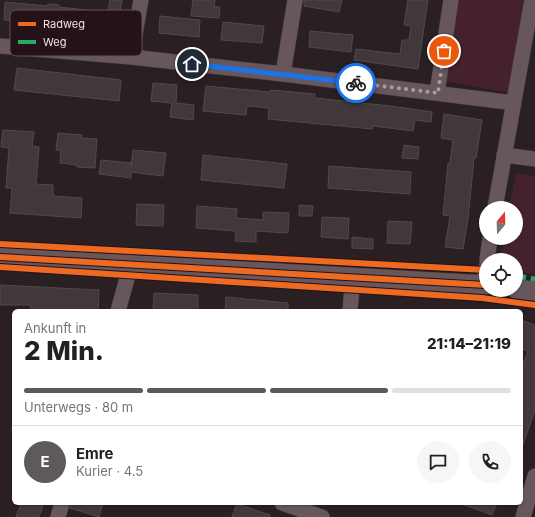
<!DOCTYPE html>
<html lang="de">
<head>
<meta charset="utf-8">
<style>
	body { margin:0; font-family:Inter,sans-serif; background:#f6f6f6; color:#202124; height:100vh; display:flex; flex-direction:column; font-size:15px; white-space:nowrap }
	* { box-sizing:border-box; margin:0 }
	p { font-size:13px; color:#757577 }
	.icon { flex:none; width:22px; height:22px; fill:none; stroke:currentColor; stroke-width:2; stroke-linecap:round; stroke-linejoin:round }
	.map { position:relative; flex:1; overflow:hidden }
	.side { position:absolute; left:12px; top:309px; width:511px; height:196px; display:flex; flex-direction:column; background:#fff; border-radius:6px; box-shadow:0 1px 3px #0004 }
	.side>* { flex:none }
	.needle { width:26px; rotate:19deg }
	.buttons { position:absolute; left:479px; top:201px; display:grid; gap:8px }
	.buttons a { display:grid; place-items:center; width:44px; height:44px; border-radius:50%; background:#fff; box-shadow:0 1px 3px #0004; font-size:20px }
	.pin { position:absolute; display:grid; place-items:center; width:34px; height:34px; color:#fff; margin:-17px; border:2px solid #fff; border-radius:50%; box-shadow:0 1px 4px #0007 }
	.courier { position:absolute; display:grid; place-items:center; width:40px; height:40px; margin:-20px; border:3px solid #1a73e8; border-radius:50%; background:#fff; color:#222; box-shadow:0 1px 5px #0007 }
	.head em { font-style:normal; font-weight:800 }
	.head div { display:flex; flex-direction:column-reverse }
	.head { display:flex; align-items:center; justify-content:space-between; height:68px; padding:0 12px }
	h1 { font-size:26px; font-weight:800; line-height:30px }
	.bar { display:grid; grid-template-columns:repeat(4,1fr); gap:6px 4px; align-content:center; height:48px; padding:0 12px }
	.bar i { height:5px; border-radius:3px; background:#e0e0e0 }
	.bar .current { background:#5e595c }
	.bar p { grid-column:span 4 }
	.line { display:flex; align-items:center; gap:10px; padding:0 12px; border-top:1px solid #e0e0e0 }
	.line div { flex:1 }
	.round { display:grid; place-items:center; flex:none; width:42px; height:42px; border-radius:21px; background:#f6f6f6 }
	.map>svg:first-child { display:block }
</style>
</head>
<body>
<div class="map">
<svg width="535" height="517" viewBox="0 0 535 517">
	<rect width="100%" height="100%" fill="#2a2023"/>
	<path fill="#44212d" d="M457,0h68l-15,93 -65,-12z
		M516,173l19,3v99l-19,-5v-10h-16l4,-22h12v-30h-7z"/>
	<path fill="#41383b" stroke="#52494c" d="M110,0h12l-2,12 -12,-2z
		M193,0h22l-1,7h6l-1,11 -28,-2z
		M304,0h38l-3,12 -35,-6z
		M408,0h20l-10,69 -64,-9 2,-11 44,5 2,-14h7l2,-14 -7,-1z
		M5,2l42,4 1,-2 11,1v2l54,6 -1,18 -42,-4v-3l-66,-4z
		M160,16l40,4 -1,17 -40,-4z
		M223,22l41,4 -2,17 -41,-3z
		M310,31l43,4 -2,17 -42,-5z
		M17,68l104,12 -2,21 -105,-11z
		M153,83l24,2 -1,18 18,2 -1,15 -23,-3 2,-14 -21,-2z
		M206,86l65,6v-2l44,4v4l76,8 41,6 -1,10 -16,-2 -2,11 -40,-5 -1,3 -104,-10 1,-11 -22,-2 -1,9 -43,-4z
		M444,114l38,6 -6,38h-2l-6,61 -5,30 -18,-2 5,-31 -7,-1 5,-52h2l3,-23 -12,-2z
		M3,130l31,2 -2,14 7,1 -3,37 17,1v11l29,2 -1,20 -71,-5 2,-25h-6l3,-40 -8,-1z
		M58,133l24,2 -1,3 16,1 -2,29 -18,-1v-2l-17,-2 1,-13h-5z
		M404,145l15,2 -1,12 -16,-1z
		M133,150l33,3 -3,23 -32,-4v6l-32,-4 2,-14 30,3v4z
		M203,155l84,9 -3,24 -83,-8z
		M329,166l82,6 -1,22 -82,-6z
		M137,204l27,1 -1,21 -27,-1z
		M299,205l14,1 -1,10h-13z
		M197,206l40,3 -1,9 27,2v-8l26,1 -1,20 -32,-2v11l-21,-1 1,-10 -40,-3z
		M322,217l27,1 -1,21 -27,-2z
		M388,221l24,1 -2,22 -23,-1z
		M352,237l21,2v10l-21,-1z
		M0,285l99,5 -1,21h-68l1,-6h-31z
		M154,293l44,2v16h-45z
		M226,297l62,6v8h-63z
		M521,320l14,5v85l-12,35h-2v-74l7,-20 -7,-2z
		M21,503h23l-5,14h-23z
		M71,503h32l-4,14 -29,-9z
		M462,503h35l-5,12 -30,-11z
		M237,504l33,11v2h-38z"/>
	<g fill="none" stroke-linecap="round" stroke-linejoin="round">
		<defs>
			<path id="minor" d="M0,46l131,11 152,17 231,29
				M131,57l10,-57
				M283,74l12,-74
				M437,93l14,-93
				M504,155l31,4
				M495,208l37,-208
				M487,260l3,-22
				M483,284l3,-17
				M118,311l10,-36v-12
				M350,311l3,-35
				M282,503l40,14
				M58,517l4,-14
				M523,517l12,-41"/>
			<path id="tertiary" d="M0,257l486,28
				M516,289l19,2"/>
		</defs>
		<use href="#minor" stroke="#443c3f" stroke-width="16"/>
		<use href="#tertiary" stroke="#443c3f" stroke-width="20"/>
		<use href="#minor" stroke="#67575d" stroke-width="15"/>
		<use href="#tertiary" stroke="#67575d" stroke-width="19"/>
		<path stroke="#26ab63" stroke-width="5" stroke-dasharray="10 5" stroke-linecap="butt" d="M516,276l19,3"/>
		<defs>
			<path id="cycleway" d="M0,244l486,26
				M0,257l486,28
				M0,267l482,31 53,7"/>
		</defs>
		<use href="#cycleway" stroke="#241218" stroke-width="8"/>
		<use href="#cycleway" stroke="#ed6a23" stroke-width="6"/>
	</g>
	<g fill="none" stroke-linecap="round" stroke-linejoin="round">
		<path stroke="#a99da0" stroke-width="4" stroke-dasharray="0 7.2" d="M356,83l82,10 6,-42"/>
		<path stroke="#1a73e8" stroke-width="5" d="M192,64l164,19"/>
	</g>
	<rect x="10" y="10" width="132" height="46" rx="6" fill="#241218" stroke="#605055" stroke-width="1"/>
	<rect x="18" y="22" width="18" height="4" fill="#ed6a23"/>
	<rect x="18" y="40" width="18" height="4" fill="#26ab63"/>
	<g font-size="11" fill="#ede0e4">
		<text x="43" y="28">Radweg</text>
		<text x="43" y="46">Weg</text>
	</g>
</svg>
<div class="buttons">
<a><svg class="needle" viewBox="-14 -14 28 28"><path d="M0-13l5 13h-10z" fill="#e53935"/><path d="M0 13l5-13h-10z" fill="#757577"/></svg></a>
<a><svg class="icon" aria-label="locate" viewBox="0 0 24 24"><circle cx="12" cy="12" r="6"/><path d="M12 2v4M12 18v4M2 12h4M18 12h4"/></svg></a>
</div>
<div class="pin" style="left:444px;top:51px;background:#ea580c"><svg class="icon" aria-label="bag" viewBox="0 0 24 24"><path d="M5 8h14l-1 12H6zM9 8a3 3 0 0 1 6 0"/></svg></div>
<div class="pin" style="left:192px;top:64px;background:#1f2937"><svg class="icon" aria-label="home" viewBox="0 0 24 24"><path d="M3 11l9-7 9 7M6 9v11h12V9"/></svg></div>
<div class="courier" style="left:356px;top:83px"><svg class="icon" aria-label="bike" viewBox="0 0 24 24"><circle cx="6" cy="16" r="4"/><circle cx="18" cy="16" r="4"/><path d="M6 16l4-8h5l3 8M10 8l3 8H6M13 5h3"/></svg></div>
<section class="side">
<div class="head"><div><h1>2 Min.</h1><p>Ankunft in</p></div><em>21:14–21:19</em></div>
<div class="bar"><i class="current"></i><i class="current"></i><i class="current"></i><i></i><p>Unterwegs · 80 m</p></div>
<div class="line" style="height:72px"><b class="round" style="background:#5e595c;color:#fff">E</b><div><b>Emre</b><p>Kurier · 4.5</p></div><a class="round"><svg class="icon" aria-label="chat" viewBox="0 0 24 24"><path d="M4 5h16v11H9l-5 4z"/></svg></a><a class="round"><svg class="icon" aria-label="phone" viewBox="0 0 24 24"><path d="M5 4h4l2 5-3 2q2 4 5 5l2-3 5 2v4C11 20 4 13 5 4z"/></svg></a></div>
</section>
</div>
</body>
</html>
